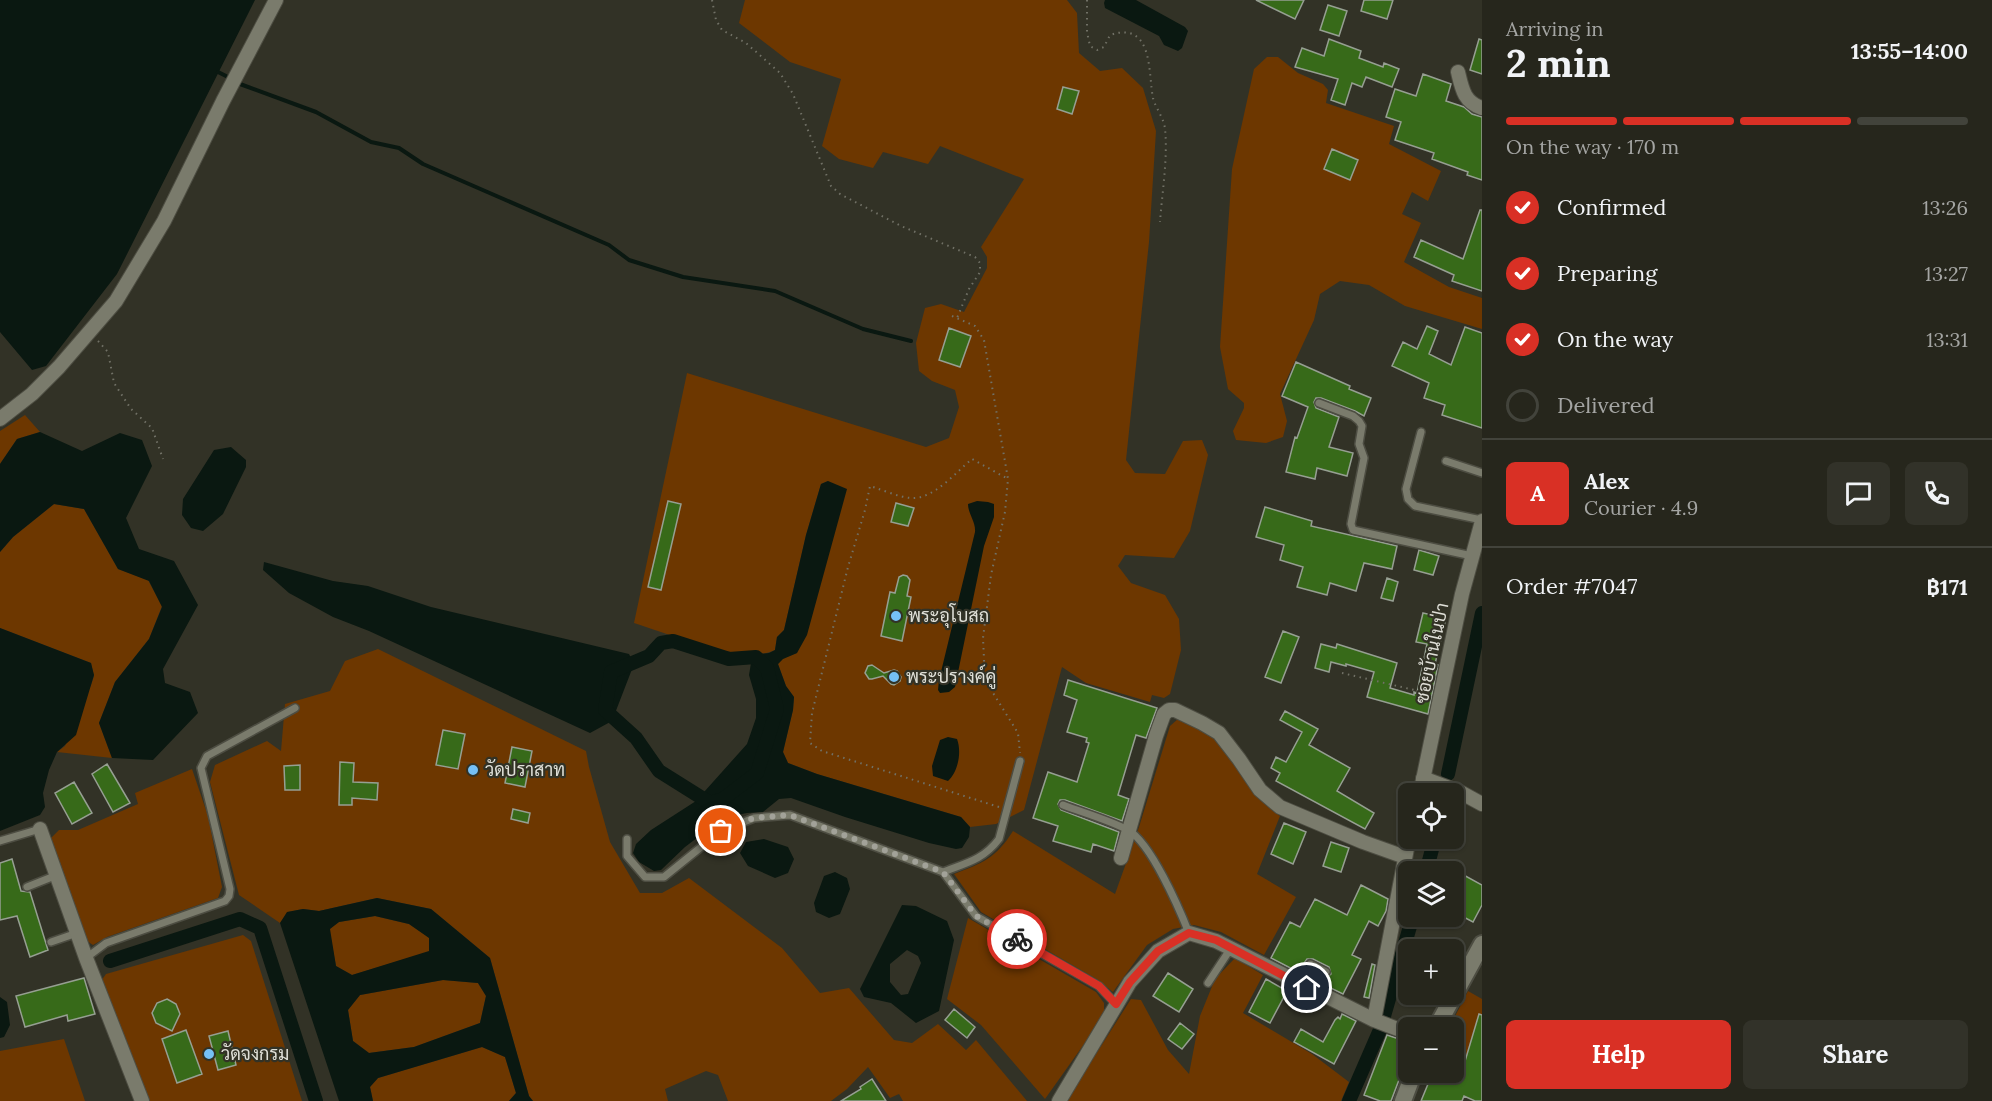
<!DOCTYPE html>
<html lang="en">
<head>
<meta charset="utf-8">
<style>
	body { margin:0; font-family:Lora,Sarabun,serif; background:#323229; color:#f1f3f6; height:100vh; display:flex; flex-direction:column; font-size:22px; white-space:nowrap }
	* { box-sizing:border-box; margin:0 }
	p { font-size:20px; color:#a4a5a3 }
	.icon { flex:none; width:33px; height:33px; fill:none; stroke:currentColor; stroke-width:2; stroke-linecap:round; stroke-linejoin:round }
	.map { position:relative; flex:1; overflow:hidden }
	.panel { display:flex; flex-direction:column; background:#26261c; width:510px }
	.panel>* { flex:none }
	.controls { position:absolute; left:1398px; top:783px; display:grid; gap:12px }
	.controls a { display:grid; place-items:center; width:66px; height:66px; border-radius:9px; background:#26261c; box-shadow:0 2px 4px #0004,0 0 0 2px #42433b; font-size:30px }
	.pin { position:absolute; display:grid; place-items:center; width:51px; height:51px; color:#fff; margin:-26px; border:3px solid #fff; border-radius:50%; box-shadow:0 2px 6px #0007 }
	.courier { position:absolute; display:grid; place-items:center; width:60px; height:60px; margin:-30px; border:4px solid #d93025; border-radius:50%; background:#fff; color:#222; box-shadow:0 2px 8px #0007 }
	.summary em { font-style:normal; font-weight:700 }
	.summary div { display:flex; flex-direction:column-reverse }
	.summary { display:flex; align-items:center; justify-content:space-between; height:102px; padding:0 24px }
	h1 { font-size:39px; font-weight:700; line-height:45px }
	.bar { display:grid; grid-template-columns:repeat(4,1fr); gap:9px 6px; align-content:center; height:72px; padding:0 24px }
	.bar i { height:8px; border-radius:4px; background:#42433b }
	.bar .current { background:#d93025 }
	.bar p { grid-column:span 4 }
	.line { display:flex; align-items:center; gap:15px; padding:0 24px; border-top:2px solid #42433b }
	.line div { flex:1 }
	.round { display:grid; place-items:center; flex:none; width:63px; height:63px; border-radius:9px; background:#323229 }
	ol { padding:0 24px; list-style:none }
	li { display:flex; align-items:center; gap:18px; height:66px }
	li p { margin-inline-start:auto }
	li .icon { padding:6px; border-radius:50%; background:#d93025; color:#fff; stroke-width:4 }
	li:last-child { color:#a4a5a3 }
	li i { width:33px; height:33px; border:3px solid #42433b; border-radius:50% }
	.cta { display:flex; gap:12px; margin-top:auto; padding:12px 24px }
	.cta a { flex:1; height:69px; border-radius:9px; background:#d93025; color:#fff; font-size:24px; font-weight:700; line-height:69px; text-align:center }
	.cta a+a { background:#323229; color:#f1f3f6 }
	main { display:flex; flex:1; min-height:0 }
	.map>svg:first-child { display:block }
</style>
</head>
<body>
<main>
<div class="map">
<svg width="1482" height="1101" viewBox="0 0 1482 1101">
	<rect width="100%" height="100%" fill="#323226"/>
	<path fill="#6d3700" d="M745,0h322l10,13 2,40 21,18 22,-3 21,20 13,43 -7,111 -23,218 9,13 30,1 18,-33 19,-1 6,15 -18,76 -16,27 -49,-3 -7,11 13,17 34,12 14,24 2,31 -11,44 -6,4 -12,-3 -2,7 -64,-19 -24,-16 -38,143 -28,14 -26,3 -9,-10 -144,-43 -29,-11 -5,-11 10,-42 1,-13 -8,-11 -8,-22 4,-5 15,-6 31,-172 -7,3 -15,51 -22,95 -7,7 -2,13c-31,16 -108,-17 -141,-27l53,-250 239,74 23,-9 10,-31 -4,-17 -23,-9 -13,-10 -3,-28 9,-35 16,-4 23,8 23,-44v-11l-6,-10 43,-68 -84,-33 -12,18 -45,-12 -10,16 -34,-9 -17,-13 19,-67 -51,-17 -51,-39z
		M1267,57h11l20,16 25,11 5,6 -2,13 68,23 -5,18 52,27 -13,30 -16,-9 -10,22 19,9 -17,39 45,25 33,11v31l-77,-23 -36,-21 -29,-4 -20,13 -6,26 -34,74 7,27 -4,16 -17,6 -30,-3 -3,-9 11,-23v-5l-16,-14 -8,-42 12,-178 22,-100z
		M25,415l15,17 -23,7 -17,25v-33z
		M54,504l30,5 34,60 30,11 14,26 -13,33 -34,43 -16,41 13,35 -55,-6 8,-6 26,-61 3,-9 -3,-13 -91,-35v-76l13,-15z
		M378,649l208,102 3,16 21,75 30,51h22l27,-15 93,70 38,45 29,-5 45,52 18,3 26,-19 28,26 10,-10 51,61h-124l-4,-7 -9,4 -22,-31 -21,22 -16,12h-103l-10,-26 -12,-4 -41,18 3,12h-135l-4,-5 -39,-138 -59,-49 -54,-11 -58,13 -16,-2 -15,3 -8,11 -41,-28 -29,-113 5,-17 52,-24 14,10 4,-47 45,-13 15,-30z
		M1178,719l33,16 26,29 21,34 22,18 -23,58 39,23 -32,58 -43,-23 -27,-7 -21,4 -26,16 -34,47 -15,-12 -117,-68 -27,-38c29,-11 42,-16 59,-43l102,63 24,-67 31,-101z
		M192,769l16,47 14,71 -4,11 -111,39 -14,8 -6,-4 -37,-102 9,-9h19l60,-26 -3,-11z
		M375,916l34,8 21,14 -1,14 -77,23 -16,-9 -7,-37 10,-7z
		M968,918l128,74 8,11v13l-59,83 -64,-74 -34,-26z
		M243,935l8,6 51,160h-156l-45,-120 5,-7z
		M1235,958l28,17 -20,38 69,41 37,28 -8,19h-275l65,-102 10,1 27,50 21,24 11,-58 15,-37z
		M443,980l35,3 8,13 -6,27 -66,24 -45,6 -16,-12 -5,-31 12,-15z
		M1468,991l14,8v62l-3,7 -25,-12v-28h-5z
		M64,1039l21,62h-85v-50z
		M482,1047l23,10 11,36 -7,8h-136l-3,-14 8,-9z"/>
	<path fill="#0a1811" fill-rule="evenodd" d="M0,0h255l-138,274 -71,92 -14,4 -32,-38z
		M1105,0h31l49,27 3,4 -6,17 -4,3 -14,-6 -5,-9 -54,-28 -1,-5z
		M40,432l42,19 38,-18 22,7 10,26 -26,52 13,31 35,12 24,44 -35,64 2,14 25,9 8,21 -45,47 -41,-2 -13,-35 16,-41 34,-43 13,-32 -13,-26 -31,-12 -34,-60 -30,-5 -41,33 -13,15v-88l17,-25z
		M231,447l15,13v7l-23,47 -20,17 -12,-3 -9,-13 1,-16 31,-49z
		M828,481l19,8 -40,146 -10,18 -14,6 -5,5 8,22 8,11 -1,13 -10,42 5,11 29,11 144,43 9,10 -1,10 -7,11 -6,1 -27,-6 -84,-26 -54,-19 -12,1 -16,13 -16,1 -20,4 -9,5 -33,25 -24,23 -7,1 -15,-9 -6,-9 3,-9 15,-14 45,-29 51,-57 9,-26v-19l-7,-24 2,-12 8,-9 10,-1 6,-3 2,-13 7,-7 22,-95 15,-51z
		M977,501l11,1 6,2v13l-10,29 -29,141 -6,5 -9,1 -2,-3 1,-10 36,-148c1,-10 -7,-18 -7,-28z
		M264,562l69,19 35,5 63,21 198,47 5,10 -22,57 -22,12 -221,-102 -36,-14 -44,-24 -26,-23z
		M0,628l91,35 3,12 -18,60 -19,17 -8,18 -6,23 2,14 -5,8 -40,16z
		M948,737l9,2c5,13 1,33 -9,42l-15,-5 -1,-10 8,-26z
		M764,839l24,8 6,12 -6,14 -13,5 -27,-12 -8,-13 6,-11z
		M835,872l12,6 3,11 -10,25 -11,4 -13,-6 -2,-9 10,-27z
		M377,898l54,11 59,49 39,138 4,5h-24l7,-8 -11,-36 -23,-10 -104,31 -8,9 3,14h-34l-59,-178 7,-11 16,-3 16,2zM375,916l34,8 20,14v13l-77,24 -16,-9 -6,-37 9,-7zM443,980l35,3 8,13 -6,27 -66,24 -45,6 -16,-12 -5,-31 12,-15z
		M902,905l14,1 31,15 7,19 -15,71 -23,12 -25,-20 -27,-6 -4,-8zM907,950l11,6 3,7 -13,31 -7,1 -11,-13v-18z
		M0,997l7,5 3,23 -6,12 -4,1z"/>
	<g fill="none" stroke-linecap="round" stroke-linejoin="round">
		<path stroke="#0a1811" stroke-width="4" d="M218,72l8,4
			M240,84l76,28 55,30 28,6 24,16 186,81 20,15 54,17 92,14 88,38 48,12"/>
		<path stroke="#0a1811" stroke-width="14" d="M673,641l56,18 27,-2 11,11 10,41 -20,64 -34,26 -13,4 -51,-32 -23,-33 -31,-28 6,-38 38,-16 12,-13z
			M1448,774l34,-161
			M1426,872l9,-34
			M110,961l130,-42 20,9 56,173
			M1384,1016l29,-100
			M1349,1101l30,-69"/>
	</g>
	<path fill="#376a19" stroke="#969f92" stroke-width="1.5" d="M1256,0h48l-9,19z
		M1364,0h29l-6,19 -26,-8z
		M1328,5l19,6 -8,25 -19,-6z
		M1329,39l32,12 -2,7 24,9 1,-4 15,6 -7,18 -26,-10 -4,10 -10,-4 -7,22 -14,-5 7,-21 -43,-12 7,-19 22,8z
		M1479,39l3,1v34l-12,-4z
		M1423,74l28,10 -5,17 18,6 8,7 10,3v63l-15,-5 1,-3 -36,-13 2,-6 -39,-13 6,-18 -15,-5 9,-28 21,7z
		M1063,87l16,4 -7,23 -15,-5z
		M1332,149l26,11 -8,20 -26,-11z
		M1480,210h2v81l-30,-10 2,-6 -40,-18 7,-17 42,19z
		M1427,326l11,5 -9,23 22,11 14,-38 17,6v95l-40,-13 3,-10 -21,-7 5,-15 -37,-17 11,-24 14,7z
		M949,328l22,8 -11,31 -21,-7z
		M1296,362l54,24 -1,3 22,9 -7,18 -9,-5 -34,-13h-5l-2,4 2,6 23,9 -10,30 24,6 -6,23 -30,-8 -2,11 -29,-7 9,-35 2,1 11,-31 -26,-11z
		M668,501l13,3 -20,86 -13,-3z
		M896,503l18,5 -6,18 -17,-4z
		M1265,507l47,14 -1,5 86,20 -5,23 -28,-6 -8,28 -26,-8 -3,12 -30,-8 6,-20 -23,-7 4,-15 -28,-8z
		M1419,550l20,6 -6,19 -19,-5z
		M903,575l4,1 3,4 -3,16 4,1 -9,44 -21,-5 9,-44 5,1 4,-16z
		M1387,578l11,4 -5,19 -12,-3z
		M1423,613l23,5 -11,46 3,1 -10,49 -61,-17 7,-25 -28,-8v2l-15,-4 -2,10 -14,-4 6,-24 15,4 1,-4 60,19 -7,25 24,7v-3l3,1 10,-49 -11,-2z
		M1283,631l16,6 -18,46 -16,-6z
		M872,665l12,8 10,-3 3,1 4,6 -1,4 -6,4 -3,-1 -8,-8 -11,3h-3l-4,-6 3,-7z
		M1068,680l89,28 -11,30 -10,-3 -18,60 11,4 -7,22 -57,-21h-5l-2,4 3,6 58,22 -5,19 -21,-7 -2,8 -38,-11 5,-15 -25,-8 15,-46 29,10 12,-39 -3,-1 1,-4 -20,-6 10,-32 -13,-5z
		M1285,711l33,18 -9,16 41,23 -13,23 37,22 -9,16 -89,-48 4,-8 -9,-5 5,-11 10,5 16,-30 -22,-12z
		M443,730l22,4 -7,35 -22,-4z
		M512,747l20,4 -7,36 -20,-4z
		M340,762l14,1 -1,19 25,1 -1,17 -25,-2v7h-13z
		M107,764l23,39 -17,9 -21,-38z
		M300,765v25h-15l-1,-24z
		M74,782l18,31 -20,11 -17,-31z
		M513,809l17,4 -2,10 -17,-4z
		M1284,823l22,9 -13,32 -22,-10z
		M1331,842l18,6 -8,24 -18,-6z
		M12,859l9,32 9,1 18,58 -18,7 -13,-41 -17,4v-57z
		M1460,873l22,12v20l-9,17 -19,-10v-27z
		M1361,885l27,14 -2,12 -8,15 -9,-5 -17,34 9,4 -18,35 -35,-17 4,-6 14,7 5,-4 -2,-7 -16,-8h-6l-9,13 -27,-14 19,-36 10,5 15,-28 32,16z
		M1372,964l3,1 -6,33 -5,-1z
		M1168,973l25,16 -14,23 -26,-16z
		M84,978l11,36 -27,7 -1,-6 -42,12 -9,-31z
		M1266,979l21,12 -17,32 -21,-11z
		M167,999l9,5 4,10 -8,17 -16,-8 -4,-10 5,-10z
		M954,1009l21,18 -8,11 -22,-18z
		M1342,1014l14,7 -22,43 -40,-22 7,-13 22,13 12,-22 3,-3 2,2z
		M1479,1014l3,1v86h-7l-11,-5 -2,5h-41l12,-29h21v-8l9,4z
		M1180,1023l14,11 -12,15 -14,-10z
		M186,1030l16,44 -25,9 -15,-44z
		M228,1031l8,34 -18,5 -9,-34z
		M1387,1035l21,7v14l-17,45h-11l-16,-6z
		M872,1079l14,22h-45l20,-12 -1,-2z"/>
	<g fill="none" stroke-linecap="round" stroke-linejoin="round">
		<defs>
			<path id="service" d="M1319,403l34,13 6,5 3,5 -3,18 5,14 -13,66 2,6 119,26
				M1421,432l-15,57 2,10 7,7 67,14
				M1446,461l36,12
				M1063,805c21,8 46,15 65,25 23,13 51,78 61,103
				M627,839v17l18,21h19l57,-46 33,-13 36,-3 153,57 33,44 123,70 17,18
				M0,841l40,-12
				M943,872c23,-9 40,-12 56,-33l21,-78
				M27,887l30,-12
				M51,942l26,-9
				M86,958l20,-15 119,-42 4,-5 1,-7 -29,-121 6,-12 88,-48
				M1208,983l23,-35
				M1298,983l12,-19 16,8"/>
			<path id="minor" d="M1458,72c4,17 6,30 24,36
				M0,419l32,-25 27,-27 57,-66 48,-80 59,-120 53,-101
				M1423,778l37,14 22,12
				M1420,794l42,-200 20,-73
				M40,829l46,129 56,143
				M1121,858l35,-122 8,-22 5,-4h6l27,13 17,10 20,26 21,31 20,17 83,35 42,15
				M1374,1020l35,-182
				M1059,1101l71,-119 28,-31 31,-18 27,8 158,79 34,13"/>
			<path id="tertiary" d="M1436,1028l46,-84
				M1403,1101l11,-29"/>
		</defs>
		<use href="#service" stroke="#4d4d42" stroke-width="10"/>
		<use href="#minor" stroke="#4d4d42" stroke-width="16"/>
		<use href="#tertiary" stroke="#4d4d42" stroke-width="20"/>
		<path stroke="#717166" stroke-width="2" stroke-dasharray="1.5 4.5" stroke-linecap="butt" d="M712,0l4,20 6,10 24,13 34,30 13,21 38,92 9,8 61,32 74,31 5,6v9l-11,17 -12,29
			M1087,0v32l3,14 7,4 7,-3 6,-12c44,-15 38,39 43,63 3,11 11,20 12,31 3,28 -3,65 -5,93
			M952,316l23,10 9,14 24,139 -3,33 -14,63 -8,63 2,42 33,53 2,20
			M98,341l10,11 6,31 17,26 21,19 11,31
			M1342,673l85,20
			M999,807l-177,-56 -12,-8 2,-30 36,-146 17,-57 5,-24c13,4 28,11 41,12 22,2 45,-26 61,-39l36,20"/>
		<use href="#service" stroke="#7a7b6c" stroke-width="7"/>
		<use href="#minor" stroke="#7a7b6c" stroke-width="14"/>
		<use href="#tertiary" stroke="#7a7b6c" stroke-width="16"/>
	</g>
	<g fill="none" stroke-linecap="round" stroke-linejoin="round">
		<path stroke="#a2a299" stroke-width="6" stroke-dasharray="0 10.8" d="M721,831l33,-13 36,-3 153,57 33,44 41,23"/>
		<path stroke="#d93025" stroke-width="8" d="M1017,939l82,47 17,18 14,-22 28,-31 31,-18 27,7 91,48"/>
	</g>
	<g fill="#75c0f6" stroke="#323226" stroke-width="2">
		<circle cx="896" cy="616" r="6"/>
		<circle cx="894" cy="677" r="6"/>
		<circle cx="473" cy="770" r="6"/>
		<circle cx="209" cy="1054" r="6"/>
	</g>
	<g text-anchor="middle" stroke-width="4.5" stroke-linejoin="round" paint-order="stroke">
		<g font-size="18" fill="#dfdfd7" stroke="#323226" text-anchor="start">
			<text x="908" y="622">พระอุโบสถ</text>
			<text x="906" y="683">พระปรางค์คู่</text>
			<text x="485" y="776">วัดปราสาท</text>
			<text x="221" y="1060">วัดจงกรม</text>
		</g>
		<g font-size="18" fill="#dfdfd7" stroke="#323226">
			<text transform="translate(1432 653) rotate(-78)" y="6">ซอยบ้านในป่า</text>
		</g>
	</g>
</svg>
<div class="controls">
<a><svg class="icon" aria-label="locate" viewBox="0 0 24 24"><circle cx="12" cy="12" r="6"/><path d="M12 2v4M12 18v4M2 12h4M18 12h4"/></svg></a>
<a><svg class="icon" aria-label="layers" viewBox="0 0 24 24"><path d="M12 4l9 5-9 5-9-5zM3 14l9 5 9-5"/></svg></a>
<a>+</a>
<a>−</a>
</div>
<div class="pin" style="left:721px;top:831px;background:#ea580c"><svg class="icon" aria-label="bag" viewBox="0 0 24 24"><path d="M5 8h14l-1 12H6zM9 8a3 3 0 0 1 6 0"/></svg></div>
<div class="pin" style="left:1307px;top:988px;background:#1f2937"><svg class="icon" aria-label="home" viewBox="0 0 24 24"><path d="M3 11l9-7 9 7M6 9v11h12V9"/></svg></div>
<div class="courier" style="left:1017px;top:939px"><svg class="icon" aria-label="bike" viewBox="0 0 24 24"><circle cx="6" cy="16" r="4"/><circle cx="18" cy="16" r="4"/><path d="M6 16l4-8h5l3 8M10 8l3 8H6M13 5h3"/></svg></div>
</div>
<section class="panel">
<div class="summary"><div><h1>2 min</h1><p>Arriving in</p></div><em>13:55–14:00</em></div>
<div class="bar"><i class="current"></i><i class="current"></i><i class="current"></i><i></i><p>On the way · 170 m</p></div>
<ol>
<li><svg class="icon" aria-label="check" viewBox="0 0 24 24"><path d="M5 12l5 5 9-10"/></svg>Confirmed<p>13:26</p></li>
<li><svg class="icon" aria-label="check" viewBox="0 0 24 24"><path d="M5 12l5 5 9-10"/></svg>Preparing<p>13:27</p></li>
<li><svg class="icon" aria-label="check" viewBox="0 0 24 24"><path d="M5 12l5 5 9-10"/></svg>On the way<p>13:31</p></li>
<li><i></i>Delivered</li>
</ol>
<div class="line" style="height:108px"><b class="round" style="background:#d93025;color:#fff">A</b><div><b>Alex</b><p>Courier · 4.9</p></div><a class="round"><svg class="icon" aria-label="chat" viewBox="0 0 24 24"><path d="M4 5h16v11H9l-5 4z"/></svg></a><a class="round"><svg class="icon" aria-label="phone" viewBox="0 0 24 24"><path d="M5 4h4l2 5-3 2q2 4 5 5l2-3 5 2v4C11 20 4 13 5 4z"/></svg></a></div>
<div class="line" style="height:78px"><div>Order #7047</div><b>฿171</b></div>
<div class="cta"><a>Help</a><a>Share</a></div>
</section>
</main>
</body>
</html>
